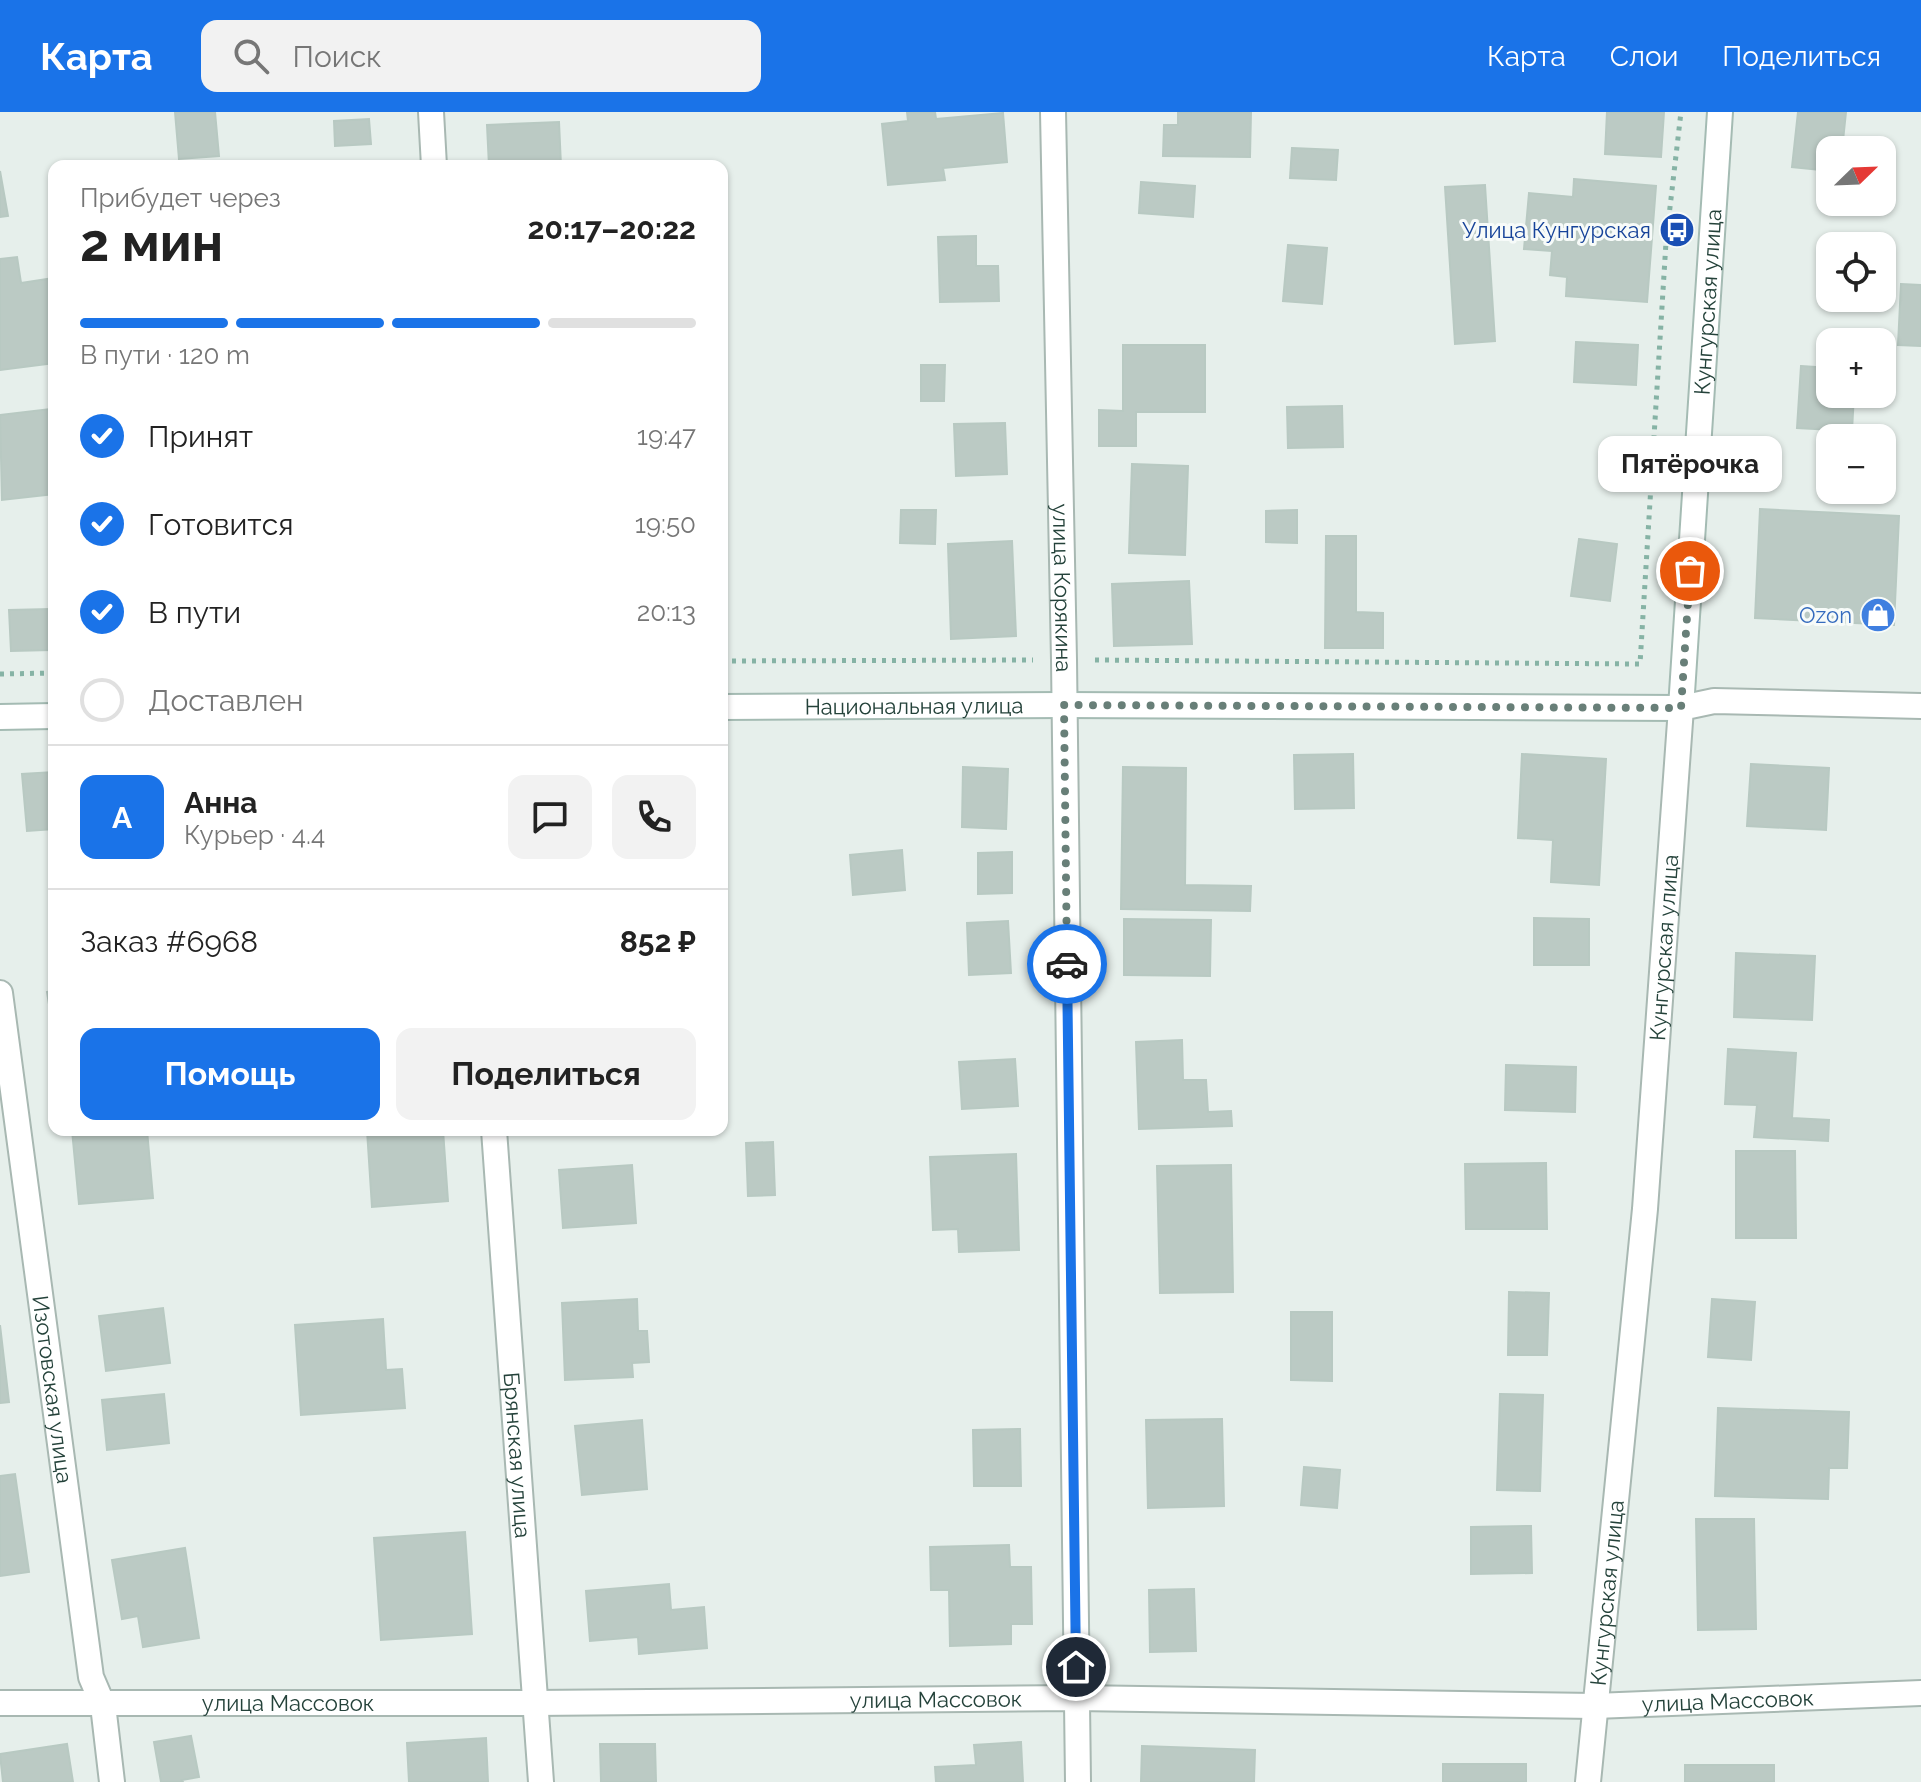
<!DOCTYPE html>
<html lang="ru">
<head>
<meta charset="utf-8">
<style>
	body { margin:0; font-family:Raleway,sans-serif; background:#f2f2f2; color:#222; height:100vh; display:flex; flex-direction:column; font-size:30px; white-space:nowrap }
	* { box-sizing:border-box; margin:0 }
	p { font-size:26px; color:#767676 }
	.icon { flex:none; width:44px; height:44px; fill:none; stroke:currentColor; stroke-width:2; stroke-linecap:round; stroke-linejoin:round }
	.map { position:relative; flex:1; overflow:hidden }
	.side { position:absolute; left:48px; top:48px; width:680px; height:976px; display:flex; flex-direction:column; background:#fff; border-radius:16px; box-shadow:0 2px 6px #0004 }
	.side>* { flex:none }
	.needle { width:52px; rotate:67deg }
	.buttons { position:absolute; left:1816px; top:24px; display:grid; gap:16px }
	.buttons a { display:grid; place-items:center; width:80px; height:80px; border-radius:16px; background:#fff; box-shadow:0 2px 6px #0004; font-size:40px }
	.pin { position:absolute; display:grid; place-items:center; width:68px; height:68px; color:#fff; margin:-34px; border:4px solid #fff; border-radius:50%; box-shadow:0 2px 8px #0007 }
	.courier { position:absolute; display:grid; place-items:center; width:80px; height:80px; margin:-40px; border:6px solid #1a73e8; border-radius:50%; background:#fff; color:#222; box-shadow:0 2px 10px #0007 }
	.bubble { position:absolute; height:56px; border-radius:16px; background:#fff; box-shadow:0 2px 6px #0004; font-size:26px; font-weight:700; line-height:56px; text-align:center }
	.overview em { font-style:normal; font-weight:700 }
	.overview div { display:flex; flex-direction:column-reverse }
	.overview { display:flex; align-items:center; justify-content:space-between; height:136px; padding:0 32px }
	h1 { font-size:52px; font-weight:700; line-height:60px }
	.bar { display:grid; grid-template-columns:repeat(4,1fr); gap:12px 8px; align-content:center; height:96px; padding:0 32px }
	.bar i { height:10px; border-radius:6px; background:#e0e0e0 }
	.bar .current { background:#1a73e8 }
	.bar p { grid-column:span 4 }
	.line { display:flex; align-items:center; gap:20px; padding:0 32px; border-top:2px solid #e0e0e0 }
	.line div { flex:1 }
	.round { display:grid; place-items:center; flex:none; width:84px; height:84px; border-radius:16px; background:#f2f2f2 }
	ol { padding:0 32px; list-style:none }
	li { display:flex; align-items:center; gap:24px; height:88px }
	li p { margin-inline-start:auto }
	li .icon { padding:8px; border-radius:50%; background:#1a73e8; color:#fff; stroke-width:4 }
	li:last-child { color:#767676 }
	li i { width:44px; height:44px; border:4px solid #e0e0e0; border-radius:50% }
	.button { display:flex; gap:16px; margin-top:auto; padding:16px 32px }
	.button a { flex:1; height:92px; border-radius:16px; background:#1a73e8; color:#fff; font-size:32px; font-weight:700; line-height:92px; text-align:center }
	.button a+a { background:#f2f2f2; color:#222 }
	header { display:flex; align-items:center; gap:48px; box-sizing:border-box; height:112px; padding:0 40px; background:#1a73e8; color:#fff }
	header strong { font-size:38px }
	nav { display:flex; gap:44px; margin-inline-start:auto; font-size:28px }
	.search { width:560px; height:72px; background:#f2f2f2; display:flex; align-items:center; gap:20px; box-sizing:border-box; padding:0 28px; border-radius:16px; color:#767676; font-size:30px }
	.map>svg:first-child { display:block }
</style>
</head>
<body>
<header>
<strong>Карта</strong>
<div class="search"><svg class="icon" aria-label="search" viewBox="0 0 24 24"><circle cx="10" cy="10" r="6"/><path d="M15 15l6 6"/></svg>Поиск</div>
<nav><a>Карта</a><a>Слои</a><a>Поделиться</a></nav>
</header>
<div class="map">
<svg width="1921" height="1670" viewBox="0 0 1921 1670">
	<rect width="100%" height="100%" fill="#e6efeb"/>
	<path fill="#bbcac4" stroke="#b8c9c2" stroke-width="2" d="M175,0h40l4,44 -40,3z
		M907,0h28l1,7 67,-6 4,49 -64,6 2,12 -57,5 -6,-61 26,-3z
		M1178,0h73l-1,45 -87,-1 1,-31h14z
		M1607,0h57l-3,45 -56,-3z
		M1798,0h48l-4,38h-12v21l-38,-4z
		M369,7l2,25 -36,2 -1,-25z
		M559,10l2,44h-72l-2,-41z
		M1292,36l46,2 -2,30 -46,-2z
		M0,59l8,45 -8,1z
		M1574,67l82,7 -9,116 -81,-6 1,-19 -17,-2 2,-24 -28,-2 5,-56 44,4z
		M1141,70l54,4 -2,31 -54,-4z
		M1485,73l10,156 -40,3 -10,-157z
		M976,124v30h22l1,35 -59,1 -2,-65z
		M1288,133l39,3 -5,56 -39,-3z
		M17,145l4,26 33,-5v85l-54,7v-111z
		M1901,172l20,1v61l-23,-1z
		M1576,230l62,3 -2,40 -62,-3z
		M1123,233h82v67h-69v34h-37v-36l24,1z
		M921,253h24l-1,36h-23z
		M1801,254l29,2v26h24l-2,37 -55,-3z
		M1342,294l1,41 -55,1 -1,-41z
		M50,297l4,40v45l-52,6 -2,-85z
		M1005,311l2,51 -51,2 -2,-52z
		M1132,352l56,2 -3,89 -56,-2z
		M1760,397l139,7 -5,109 -139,-7z
		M901,398h35l-1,34 -35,-1z
		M1297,398v33l-31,-1v-31z
		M1326,424h30v76l27,1v35h-58z
		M1579,427l38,5 -7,57 -39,-5z
		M1012,429l4,95 -65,3 -3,-95z
		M1189,469l3,63 -78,2 -2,-62z
		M50,497l1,41 -40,1 -2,-41z
		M1353,642l1,54 -59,1 -1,-54z
		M1522,642l84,5 -7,126 -48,-3 2,-42 -35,-2z
		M1751,652l78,4 -3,62 -79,-4z
		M963,655l45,2 -2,60 -44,-2z
		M1123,655l63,1 -1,117 66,1 -1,25 -129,-2z
		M54,660v57l-27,2 -5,-57z
		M902,738l3,40 -52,5 -3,-40z
		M1012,740v41l-34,1v-41z
		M1534,806l55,1v46h-55z
		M1124,807l87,1 -1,56 -86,-1z
		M1008,809l3,52 -42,2 -2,-52z
		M1736,841l79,3 -3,64 -78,-3z
		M54,878v38l-1,1 -6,-37z
		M1182,928l1,40h23l2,32 23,-1 1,15 -93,3 -3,-87z
		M1728,937l68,4 -4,65 37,2 -1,21 -74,-4 3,-32 -32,-1z
		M1015,947l3,47 -56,3 -3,-47z
		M1506,953l70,2 -1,45 -70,-2z
		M72,1018h75l6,68 -74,6z
		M367,1018h76l5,71 -76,6z
		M773,1030l2,53 -27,1 -2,-53z
		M1736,1039h59l1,87h-60z
		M1016,1042l3,96 -60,2 -1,-23 -25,1 -3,-73z
		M1546,1051l1,66h-81l-1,-65z
		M632,1053l4,58 -73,5 -4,-58z
		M1231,1053l2,127 -73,1 -3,-127z
		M1509,1180l40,1 -2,62h-39z
		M637,1187l1,32h9l2,31 -17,1 1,14 -68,3 -3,-77z
		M1712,1187l43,3 -4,58 -43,-3z
		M163,1196l7,55 -64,8 -7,-55z
		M1291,1200h41v69l-41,-1z
		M383,1207l3,51 16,-1 3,39 -104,7 -6,-90z
		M0,1213l9,77 -9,1z
		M164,1282l5,49 -62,7 -5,-50z
		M1500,1282l43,1 -3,96 -43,-1z
		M1718,1296l131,4 -2,56h-18l-1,31 -113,-3z
		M1222,1307l2,87 -76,2 -2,-88z
		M642,1308l5,69 -65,6 -7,-69z
		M1020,1317l1,57h-47l-1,-56z
		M1304,1355l36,3 -3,38 -36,-3z
		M15,1362l14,98 -29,4v-100z
		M1696,1407h58l2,110 -58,1z
		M1531,1414l1,47 -61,1v-47z
		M465,1420l7,102 -91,6 -7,-102z
		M1009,1433l1,22h21l1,57h-21v20l-61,2 -1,-56h-18l-1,-43z
		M185,1436l14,90 -56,9 -5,-31 -16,3 -10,-59z
		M669,1472l2,26 33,-3 3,41 -68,6 -1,-17 -48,4 -4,-50z
		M1194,1477l2,62 -46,1 -1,-62z
		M191,1624l8,41 -17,3 1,2h-22l-7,-40z
		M486,1626l2,44h-79l-2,-39z
		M1021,1630l2,40h-87l-1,-15 41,-2 -2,-20z
		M67,1632l6,38h-70l-3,-28z
		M600,1632h55l1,38h-55z
		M1142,1634l113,4 -1,32h-113z
		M1443,1652h83v18h-83z
		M1685,1653h89v17h-89z"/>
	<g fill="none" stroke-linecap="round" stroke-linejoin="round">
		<defs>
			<g id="street">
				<path d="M431,0l3,54"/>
				<path id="s1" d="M1053,0l11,548 14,1122"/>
				<path id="s2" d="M0,881l91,684 12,28 9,77"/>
				<path id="s3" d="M494,1018l47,652"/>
				<path id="s4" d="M0,1591h534l542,-5 519,8 326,-13"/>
				<path id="s5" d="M1588,1670l57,-573 36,-501 33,-7 207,5"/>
			</g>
			<g id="secondary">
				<path id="s6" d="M722,595l342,-2 617,3 39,-596"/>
				<path d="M0,605l54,-1"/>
			</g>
		</defs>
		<use href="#street" stroke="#a8b8b2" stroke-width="28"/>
		<use href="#secondary" stroke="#a4bbb3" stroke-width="28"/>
		<path stroke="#86b3a5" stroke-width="5" stroke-dasharray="4 6" stroke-linecap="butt" d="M1095,548l545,4 26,-422 15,-130
			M722,549l311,-1
			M0,562l54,-1"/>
		<use href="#street" stroke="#fff" stroke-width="24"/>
		<use href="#secondary" stroke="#fff" stroke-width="24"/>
	</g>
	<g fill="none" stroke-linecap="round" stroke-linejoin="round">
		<path stroke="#687f78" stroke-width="8" stroke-dasharray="0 14.4" d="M1067,852l-3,-259 617,3 9,-137"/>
		<path stroke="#1a73e8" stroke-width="10" d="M1067,852l9,703"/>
	</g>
	<defs>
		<symbol id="bus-disc" viewBox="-11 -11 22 22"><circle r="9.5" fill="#1a4fb4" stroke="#f7fbf9"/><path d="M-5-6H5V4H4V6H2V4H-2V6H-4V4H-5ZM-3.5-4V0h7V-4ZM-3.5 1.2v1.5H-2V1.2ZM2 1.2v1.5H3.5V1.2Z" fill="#fff"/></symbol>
		<symbol id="shop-disc" viewBox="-11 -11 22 22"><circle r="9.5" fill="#3f7fe0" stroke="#f7fbf9"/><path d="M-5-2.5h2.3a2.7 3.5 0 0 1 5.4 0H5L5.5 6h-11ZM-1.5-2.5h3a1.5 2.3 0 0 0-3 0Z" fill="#fff"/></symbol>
	</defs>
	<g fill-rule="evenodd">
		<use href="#bus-disc" x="1657" y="98" width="40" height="40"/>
		<use href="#shop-disc" x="1858" y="483" width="40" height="40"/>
	</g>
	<g text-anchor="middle" stroke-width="6" stroke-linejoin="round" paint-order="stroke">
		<g font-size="22" fill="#164399" stroke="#f7fbf9" text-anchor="end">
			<text x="1651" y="126">Улица Кунгурская</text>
		</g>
		<g font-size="22" fill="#24423a" stroke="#f7fbf9">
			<text dy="8" stroke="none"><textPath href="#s6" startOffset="1366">Кунгурская улица</textPath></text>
			<text dy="8" stroke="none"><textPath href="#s1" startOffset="476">улица Корякина</textPath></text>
			<text dy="8" stroke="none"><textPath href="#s6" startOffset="192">Национальная улица</textPath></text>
			<text dy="8" stroke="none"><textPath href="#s5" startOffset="838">Кунгурская улица</textPath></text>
			<text dy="8" stroke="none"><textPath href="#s2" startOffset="400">Изотовская улица</textPath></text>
			<text dy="8" stroke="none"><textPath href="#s3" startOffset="326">Брянская улица</textPath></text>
			<text dy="8" stroke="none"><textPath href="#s5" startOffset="190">Кунгурская улица</textPath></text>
			<text dy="8" stroke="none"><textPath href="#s4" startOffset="936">улица Массовок</textPath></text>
			<text dy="8" stroke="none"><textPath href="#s4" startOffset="1728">улица Массовок</textPath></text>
			<text dy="8" stroke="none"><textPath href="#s4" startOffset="288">улица Массовок</textPath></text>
		</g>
		<g font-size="22" fill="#366cbe" stroke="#f7fbf9" text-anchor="end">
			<text x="1852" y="511">Ozon</text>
		</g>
	</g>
</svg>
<div class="buttons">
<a><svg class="needle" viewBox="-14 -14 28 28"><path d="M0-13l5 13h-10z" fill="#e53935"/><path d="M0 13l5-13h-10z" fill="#767676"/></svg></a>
<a><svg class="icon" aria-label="locate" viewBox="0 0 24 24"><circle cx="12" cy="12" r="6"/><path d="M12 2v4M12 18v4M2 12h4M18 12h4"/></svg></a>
<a>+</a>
<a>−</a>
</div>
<div class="pin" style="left:1690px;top:459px;background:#ea580c"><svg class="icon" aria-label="bag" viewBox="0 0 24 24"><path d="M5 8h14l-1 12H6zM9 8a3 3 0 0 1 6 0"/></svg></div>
<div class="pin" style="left:1076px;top:1555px;background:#1f2937"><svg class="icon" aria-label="home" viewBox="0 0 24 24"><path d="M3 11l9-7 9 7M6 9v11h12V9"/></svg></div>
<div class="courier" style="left:1067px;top:852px"><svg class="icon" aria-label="car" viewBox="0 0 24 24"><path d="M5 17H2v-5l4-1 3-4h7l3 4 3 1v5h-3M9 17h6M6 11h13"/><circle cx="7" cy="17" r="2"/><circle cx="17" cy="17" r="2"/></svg></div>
<div class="bubble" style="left:1598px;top:324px;width:184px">Пятёрочка</div>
<section class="side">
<div class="overview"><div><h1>2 мин</h1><p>Прибудет через</p></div><em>20:17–20:22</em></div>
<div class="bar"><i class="current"></i><i class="current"></i><i class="current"></i><i></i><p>В пути · 120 m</p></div>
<ol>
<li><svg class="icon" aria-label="check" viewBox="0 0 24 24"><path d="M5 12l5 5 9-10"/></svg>Принят<p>19:47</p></li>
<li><svg class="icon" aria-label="check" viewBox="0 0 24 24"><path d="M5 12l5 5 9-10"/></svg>Готовится<p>19:50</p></li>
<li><svg class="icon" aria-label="check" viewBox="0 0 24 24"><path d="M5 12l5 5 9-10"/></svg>В пути<p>20:13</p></li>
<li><i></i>Доставлен</li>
</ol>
<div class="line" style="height:144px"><b class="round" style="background:#1a73e8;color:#fff">А</b><div><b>Анна</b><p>Курьер · 4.4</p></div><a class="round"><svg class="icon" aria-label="chat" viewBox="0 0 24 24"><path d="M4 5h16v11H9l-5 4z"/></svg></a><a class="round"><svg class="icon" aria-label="phone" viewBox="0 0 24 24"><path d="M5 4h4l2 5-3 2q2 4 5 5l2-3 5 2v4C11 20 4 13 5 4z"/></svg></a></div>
<div class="line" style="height:104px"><div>Заказ #6968</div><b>852 ₽</b></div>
<div class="button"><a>Помощь</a><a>Поделиться</a></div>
</section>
</div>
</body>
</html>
